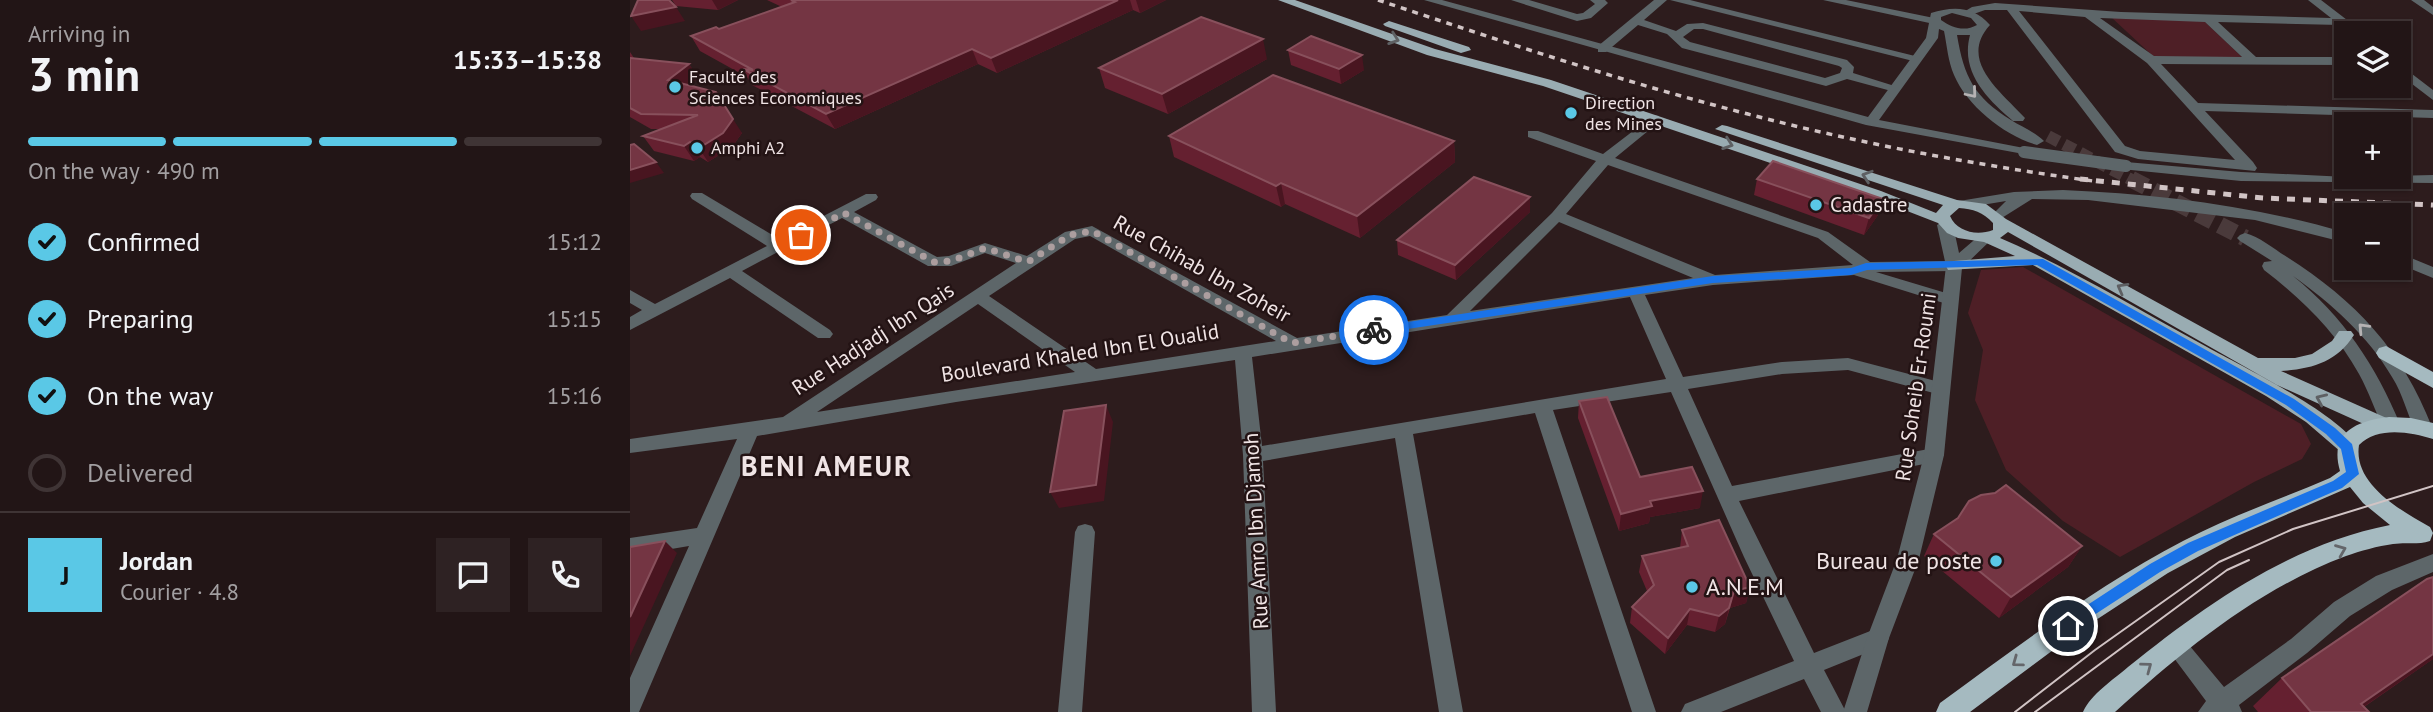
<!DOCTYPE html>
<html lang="en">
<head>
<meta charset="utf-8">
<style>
	body { margin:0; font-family:"PT Sans",sans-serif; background:#2e2223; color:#f1f3f6; height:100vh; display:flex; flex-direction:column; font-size:26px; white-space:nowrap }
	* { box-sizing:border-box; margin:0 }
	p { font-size:23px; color:#a29fa1 }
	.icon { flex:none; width:38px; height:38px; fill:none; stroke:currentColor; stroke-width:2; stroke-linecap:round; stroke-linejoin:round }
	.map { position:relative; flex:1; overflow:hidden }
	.panel { display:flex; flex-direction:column; background:#221516; width:630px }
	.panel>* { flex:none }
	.buttons { position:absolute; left:1704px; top:21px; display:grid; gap:14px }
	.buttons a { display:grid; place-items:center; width:77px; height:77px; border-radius:0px; background:#221516; box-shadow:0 2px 5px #0004,0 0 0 2px #3f3435; font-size:35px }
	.pin { position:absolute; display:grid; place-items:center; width:60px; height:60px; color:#fff; margin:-30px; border:4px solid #fff; border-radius:50%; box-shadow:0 2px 7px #0007 }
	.courier { position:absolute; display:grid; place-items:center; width:70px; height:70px; margin:-35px; border:5px solid #1a73e8; border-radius:50%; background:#fff; color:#222; box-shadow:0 2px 9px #0007 }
	.head em { font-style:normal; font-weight:700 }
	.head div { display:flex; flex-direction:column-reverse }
	.head { display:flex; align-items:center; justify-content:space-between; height:119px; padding:0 28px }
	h1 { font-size:46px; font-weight:700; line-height:52px }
	.bar { display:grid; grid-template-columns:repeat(4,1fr); gap:10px 7px; align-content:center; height:84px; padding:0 28px }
	.bar i { height:9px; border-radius:5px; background:#3f3435 }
	.bar .active { background:#5ac8e6 }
	.bar p { grid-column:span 4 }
	.line { display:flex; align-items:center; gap:18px; padding:0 28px; border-top:2px solid #3f3435 }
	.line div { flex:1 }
	.round { display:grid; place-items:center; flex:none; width:74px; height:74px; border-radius:0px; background:#2e2223 }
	ol { padding:0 28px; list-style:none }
	li { display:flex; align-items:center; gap:21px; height:77px }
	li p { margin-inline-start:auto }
	li .icon { padding:7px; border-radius:50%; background:#5ac8e6; color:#111; stroke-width:4 }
	li:last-child { color:#a29fa1 }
	li i { width:38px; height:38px; border:4px solid #3f3435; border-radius:50% }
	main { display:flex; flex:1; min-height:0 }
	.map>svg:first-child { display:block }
</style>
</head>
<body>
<main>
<section class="panel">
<div class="head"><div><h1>3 min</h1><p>Arriving in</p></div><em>15:33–15:38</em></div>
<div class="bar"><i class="active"></i><i class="active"></i><i class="active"></i><i></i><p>On the way · 490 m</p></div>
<ol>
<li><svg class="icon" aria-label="check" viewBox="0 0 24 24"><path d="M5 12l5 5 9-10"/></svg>Confirmed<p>15:12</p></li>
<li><svg class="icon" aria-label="check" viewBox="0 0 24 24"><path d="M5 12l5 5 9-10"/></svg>Preparing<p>15:15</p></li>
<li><svg class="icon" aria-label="check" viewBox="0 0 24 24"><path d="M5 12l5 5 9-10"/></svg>On the way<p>15:16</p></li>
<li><i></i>Delivered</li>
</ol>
<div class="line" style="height:126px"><b class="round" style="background:#5ac8e6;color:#111">J</b><div><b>Jordan</b><p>Courier · 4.8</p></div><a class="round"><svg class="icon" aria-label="chat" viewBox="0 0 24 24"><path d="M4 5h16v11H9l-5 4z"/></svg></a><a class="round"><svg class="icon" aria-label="phone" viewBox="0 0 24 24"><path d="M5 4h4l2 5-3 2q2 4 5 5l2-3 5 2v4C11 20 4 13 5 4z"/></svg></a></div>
</section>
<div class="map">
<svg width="1803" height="712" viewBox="0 0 1803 712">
	<rect width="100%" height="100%" fill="#2d1c1d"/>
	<path fill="#4e1f26" d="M1481,17l92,3 41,39 -89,-1z
		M1393,267l278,157 10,20 -9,15 -48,23 -134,75 -57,-36 -57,-51 -31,-70 8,-50 -15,-37 13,-43z"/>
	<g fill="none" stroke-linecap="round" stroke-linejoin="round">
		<path stroke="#4a3a3b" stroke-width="12" stroke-dasharray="12 6" stroke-linecap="butt" d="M1418,136l86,45"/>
		<path stroke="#4a3a3b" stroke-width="17" stroke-dasharray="17 8" stroke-linecap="butt" d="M1501,179l114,59"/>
		<path fill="#5d6669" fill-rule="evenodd" d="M881,0h18l48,14 6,-1 12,-9 -5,-4h15l3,3 -17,15 -14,3z
			M1024,0h13l-23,20 32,11 11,-7 16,-1 144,37 7,7 -1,6 48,15 -6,4 -48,-13 -21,7 -144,-38 -15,-14 -29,-9 -32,27h-8v-6zM1064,29h9l136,37 3,2 -2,5 -15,5 -135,-36 -7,-5z
			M1040,0h20l233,58 -6,4z
			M1193,0h23l88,18 6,3 -6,3z
			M1678,0h13l43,33h-13l-11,-8 -122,-3 38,35h91v8l-186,-1 37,39 235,7v8l-228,-7 48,51 4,6 -2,3 -117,-12 -23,-7 -108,-142h-22l-17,6 -6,-3 10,-6 23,-4 126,9 210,6zM1389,11l66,6 62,46 88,97 -95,-9 -15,-5zM1470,18l105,4 37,35 -88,-1z
			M1781,0h13l9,7v8z
			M1769,64l34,26v10l-34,-26z
			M1024,115l5,1v6l-44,36 213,74 42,30 84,-1 8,5 -8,5 -78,1 80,24 2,4 -8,5 -96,-30 -141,10 -68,10 38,82 99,-15 66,-4 99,26 3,5 -3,5 -6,1 -93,-25 -66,4 -94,15 44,97 202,-38 7,2 3,5 -3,5 -7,2 -195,39 75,152 64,-25 8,3 3,7 -3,7 -62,25 22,42h-25l-17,-33 -83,33h-40l4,-8 109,-43 -50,-104 -73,-165 -118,18 103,302h-24l-97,-299 -122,21 50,278h-24l-44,-274 -132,23 13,251h-24l-9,-257 -8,-95 -279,42 -199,34 -118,276h-9v-34l59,-132 -59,10v-18l67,-10 40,-89 -107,14v-14l153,-22 233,-154 -31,-10 -34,13h-23l-86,-48 -100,53 88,59 3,4 -3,4h-12l-88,-60 -100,52v-13l12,-7 -12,-7v-13l25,14 112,-58 -75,-47 -2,-3 2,-3h10l77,46 87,-45h10l2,3 -2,3 -22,12 83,45 12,-1 36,-13 42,13 38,-24 27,-6 205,112 150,-23 105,-102 44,-52 -68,-24v-6h10l65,23zM978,165l210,73 35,27 -138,10 -149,-61zM929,222l134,56 -223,33zM460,236l186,105 -180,28 -107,-73 86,-57zM1000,297l36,82 -404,67 -10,-89zM348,304l97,68 -258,40z
			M455,524l7,2 3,6 -13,180h-24l17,-180 3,-6z
			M1803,554v18l-41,18 -42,26 -43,37 -68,52 3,7h-44l8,-11 -41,-55 3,-7 8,-3 8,3 40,48 67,-48 43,-37 42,-26z"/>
		<path fill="#5d6669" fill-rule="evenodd" d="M794,0h18l426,117 58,-79 5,-25c22,-7 43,-7 59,12 -33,36 13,68 35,93l-2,3h-10c-26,-22 -53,-49 -43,-86h-13c7,42 17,62 54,85 11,7 24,12 33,21l-7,4c-32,-9 -70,-39 -83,-70 -6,-14 -7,-29 -10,-44l-5,-2 -1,9 -59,82 145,28 7,4 -2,3 -163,-30zM1322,13l19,5 6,7c-12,7 -25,3 -36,-5v-3z
			M1496,162l115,10 106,5 86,-2v8l-192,-2 -120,-12v-6z
			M1433,190c95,4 193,16 284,43v10l-92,-23 -167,-20 -56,-1 -35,22 -7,-4 16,-16 -42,7 -7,-4 2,-3 55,-9z
			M1315,220l8,5 6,28 21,-18 5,-2 8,5 -31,30 -18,187 -25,104 -30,79 -22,74h-24l24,-74 30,-79 27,-104 22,-189 -9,-41z
			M1615,233c15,4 29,16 42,24 69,44 115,93 145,170l-2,5h-14c-9,-18 -13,-38 -24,-55 -24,-41 -60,-73 -99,-101 50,40 83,90 107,148l-2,5h-14c-9,-18 -15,-37 -25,-55 -23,-42 -57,-75 -95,-104l-2,-4 2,-4 8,-1 -32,-20 -3,-3 3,-3z
			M1769,253l34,14v11l-34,-14z"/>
		<path fill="#99acb2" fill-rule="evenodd" d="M648,0h17l140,49 116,31 330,111 55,22 7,-8 -228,-76 7,-4 5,1 230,74 29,4 20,15 252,139h37l17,-4 20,-13 7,-10h12l3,4c-17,27 -42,34 -73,36l110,49 2,5 -2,5h-14l-100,-45 -269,-153 -8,6c72,31 139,72 207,109 36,20 133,67 151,100l-3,5 -7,2 -7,-2 -35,-30 -40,-26 -233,-131 -85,5 -2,-4 8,-5 61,-5 -31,-14 -26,-4 -11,-5 -9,-10 -67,-26 -328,-111 -116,-31zM1329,208c14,1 24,4 34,15v7c-16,6 -36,2 -43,-14z
			M759,21l80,26 2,3 -10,3 -76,-27 -2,-2z"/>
		<path fill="#a5bac0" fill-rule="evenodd" d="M1756,346l47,26v16l-54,-30 -3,-5 3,-5z
			M1759,417l22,1 22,5v16c-23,-7 -55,-13 -74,6 -6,39 41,65 71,82l3,6 -3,8c-12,4 -24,1 -37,3 -15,2 -33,7 -47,12 -88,33 -162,94 -231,156h-32c8,-18 30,-32 45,-45 77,-62 163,-123 262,-142l-27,-22 -13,-16 -115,50 -67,36 -92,60 -106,79h-34l4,-9c78,-57 157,-117 243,-162 48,-25 98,-42 147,-63l10,-7c-11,-38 15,-50 49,-54z"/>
		<path stroke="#d1c4c5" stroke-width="2" d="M1385,712l80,-62 124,-88 74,-33 140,-43
			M1405,712l192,-142 22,-10"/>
		<path stroke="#d1c4c5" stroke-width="3.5" stroke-dasharray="6 6" stroke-linecap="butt" d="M748,0c123,41 245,82 370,114 113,30 229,51 345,67"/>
		<path stroke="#d1c4c5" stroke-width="5" stroke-dasharray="8 8" stroke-linecap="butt" d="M1450,179l183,19 170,7"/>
		<path stroke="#5d6669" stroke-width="12" d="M1394,152l102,14"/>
	</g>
	<path fill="#652030" d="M42,0h66l-20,10 -42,-4z
		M137,0h399l-26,13 -7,-3 -136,63 -19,-9 -143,65 -83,-44 -5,-8 -47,-26 -9,-15 28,-7 63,-22z
		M658,50l76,20 -23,14 -50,-19z
		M0,52l4,6 -1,1 56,5 9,14 -9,7 53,48 -10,14 -24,15 -8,-5 -6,4 -40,-10 -11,-15 19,-7h-11l-21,-12z
		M637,59l-99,55 -63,-26 -6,-20z
		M539,136l285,5 1,21 -95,76 -75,-34 -4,3 -107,-50z
		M1127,179l121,36 -14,20 -110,-40z
		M900,197v15l-74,68 -58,-25 -1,-15z
		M949,401l61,76 60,31 -50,9 -1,6 -30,8 -41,-113z
		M1328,518l124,28 -14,21 -69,51 -75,-62 10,-22z
		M1052,530l68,57 -4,16 -16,5 -5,16 -10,8 -28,-7 -22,29 -35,-31 2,-16 15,-16 -8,-19 3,-16 38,-8z
		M1803,577v82l-69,48 5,5h-111l-5,-6 29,-28z"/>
	<path fill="#491520" d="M82,0h26l-20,10z
		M488,0h12l3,10 -136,63 -6,-15z
		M506,0h30l-26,13z
		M46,7l9,14 -44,10 -10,-15z
		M633,39l4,20 -99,55 -6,-20z
		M342,49l6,15 -143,65 -9,-15z
		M732,55l2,15 -23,14 -2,-15z
		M59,64l9,14 -21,16 -9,-14z
		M103,119l9,14 -10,14 -24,15 -9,-14z
		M824,141l1,21 -95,76 -3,-22z
		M60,142l10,15 -6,4 -10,-15z
		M26,162l8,11 -34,10v-13z
		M651,183l4,21 -4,3 -5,-21z
		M900,197v15l-74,68 -1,-15z
		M1253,199l-5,16 -14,20 5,-17z
		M476,405l7,17 -9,79 -45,7 -9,-16z
		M1073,491l-3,17 -50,9 -1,6 -30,8 2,-17 29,-13z
		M35,541l12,12 -47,103v-39z
		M1452,546l-14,21 -69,51 12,-21z
		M1120,587l-4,16 -16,5 4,-17z
		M1099,608l-4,16 -10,8 4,-16z
		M1060,609l-3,16 -22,29 3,-16z
		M1803,654v5l-77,53 5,-8z"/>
	<path fill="#743543" stroke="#88505c" stroke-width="2" d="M8,0h31l7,7 -45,9z
		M161,0h327l-127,58 -19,-9 -146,65 -83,-45 10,1 -62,-34 25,-9 3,2 76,-27z
		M571,17l62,22 -101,55 -63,-26z
		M681,36l51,19 -23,14 -51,-19z
		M0,58l59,6 -21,16 48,12 17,27 -10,14 -24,15 -9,-6 -6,4 -41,-10 55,-21 -57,-1 -11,-6z
		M643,75l181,66 -97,75 -76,-33 -5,3 -107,-50z
		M4,144l22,18 -26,8v-25z
		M1143,161l110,38 -14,19 -112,-39z
		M844,177l56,20 -75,68 -58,-25z
		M977,397l33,80 52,-10 11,24 -53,10 2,5 -31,8 -42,-113z
		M476,405l-10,80 -46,7 14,-81z
		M1376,485l76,61 -71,51 -77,-63 24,-16 11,-17 12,-6 14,-2z
		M1089,520l31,67 -16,4 -5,17 -10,8 -29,-7 -22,29 -36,-31 22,-22 -12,-29 46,-10 -6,-16z
		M35,541l-35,76v-70z
		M1803,577v77l-72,50 8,8h-58l-29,-34 145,-99z"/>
	<defs><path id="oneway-chevron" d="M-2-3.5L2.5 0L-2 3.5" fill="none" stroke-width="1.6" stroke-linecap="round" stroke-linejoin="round" transform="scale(1.75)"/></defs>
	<g stroke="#5e6063">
		<use href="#oneway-chevron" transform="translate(764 39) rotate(19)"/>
		<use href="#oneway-chevron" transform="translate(1098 144) rotate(19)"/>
		<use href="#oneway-chevron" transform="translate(1237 176) rotate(-162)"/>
		<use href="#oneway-chevron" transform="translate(1492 288) rotate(-151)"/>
		<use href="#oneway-chevron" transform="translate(1691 399) rotate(-156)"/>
	</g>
	<g stroke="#b5b2b3">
		<use href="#oneway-chevron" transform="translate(1342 93) rotate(50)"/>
		<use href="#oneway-chevron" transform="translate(1733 328) rotate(-133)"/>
	</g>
	<g stroke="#64666a">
		<use href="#oneway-chevron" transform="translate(1711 550) rotate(-22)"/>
		<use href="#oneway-chevron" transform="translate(1387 662) rotate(144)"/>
		<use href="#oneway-chevron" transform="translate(1517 667) rotate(-37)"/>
	</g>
	<path fill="#1a73e8" d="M1413,259l251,140 41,29 17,16 7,30 -17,14 -144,63 -38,21 -92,60 -7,-6 2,-5 87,-57 38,-21 145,-62 13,-9 -5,-23 -15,-15 -40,-29 -249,-140 -170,5 -16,5 -138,8 -339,51 -5,-4 5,-3 339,-51 138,-8 15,-5z"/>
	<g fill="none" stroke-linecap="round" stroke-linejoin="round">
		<path stroke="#ac9e9f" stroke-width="7" stroke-dasharray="0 12.6" d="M171,235l43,-22 90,49 17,-1 34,-13 43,14 42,-27 22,-4 200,112 82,-13"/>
	</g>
	<g fill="#5ac8e6" stroke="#231314" stroke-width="2.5">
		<circle cx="45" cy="87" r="7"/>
		<circle cx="941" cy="113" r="7"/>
		<circle cx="67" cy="148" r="7"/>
		<circle cx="1186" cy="205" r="7"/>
		<circle cx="1366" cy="561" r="7"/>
		<circle cx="1062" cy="587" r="7"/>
	</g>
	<g text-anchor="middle" stroke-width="5" stroke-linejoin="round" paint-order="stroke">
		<g font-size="18" fill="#f0e4e5" stroke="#231314" text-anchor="start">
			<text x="59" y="83">Faculté des<tspan x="59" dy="21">Sciences Economiques</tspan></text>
			<text x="955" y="109">Direction<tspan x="955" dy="21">des Mines</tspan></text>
			<text x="81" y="154">Amphi A2</text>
		</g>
		<g font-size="21" fill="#f0e4e5" stroke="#231314" text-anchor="start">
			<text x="1200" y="212">Cadastre</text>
		</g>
		<g font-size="21" fill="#f0e4e5" stroke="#231314">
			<text transform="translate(572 269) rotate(29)" y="7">Rue Chihab Ibn Zoheir</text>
			<text transform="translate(243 339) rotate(-33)" y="7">Rue Hadjadj Ibn Qais</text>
			<text transform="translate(450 353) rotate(-9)" y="7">Boulevard Khaled Ibn El Oualid</text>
			<text transform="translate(1286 387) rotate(-82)" y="7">Rue Soheib Er-Roumi</text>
			<text transform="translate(626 531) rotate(-93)" y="7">Rue Amro Ibn Djamoh</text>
		</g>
		<g font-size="24" fill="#f0e4e5" stroke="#231314" text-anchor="end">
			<text x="1352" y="569">Bureau de poste</text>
			<text x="1076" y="595" text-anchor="start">A.N.E.M</text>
		</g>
		<g font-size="28" font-weight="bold" letter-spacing="2" fill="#f0e4e5" stroke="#231314">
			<text x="197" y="476">BENI AMEUR</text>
		</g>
	</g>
</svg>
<div class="buttons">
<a><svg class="icon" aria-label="layers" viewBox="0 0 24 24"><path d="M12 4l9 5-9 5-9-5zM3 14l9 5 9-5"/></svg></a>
<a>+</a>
<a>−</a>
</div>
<div class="pin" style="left:171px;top:235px;background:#ea580c"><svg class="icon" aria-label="bag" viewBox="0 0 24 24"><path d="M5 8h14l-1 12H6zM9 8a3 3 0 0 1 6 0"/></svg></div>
<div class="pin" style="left:1438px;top:626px;background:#1f2937"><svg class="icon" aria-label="home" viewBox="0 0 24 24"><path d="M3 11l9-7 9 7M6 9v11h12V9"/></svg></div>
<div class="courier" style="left:744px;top:330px"><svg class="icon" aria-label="bike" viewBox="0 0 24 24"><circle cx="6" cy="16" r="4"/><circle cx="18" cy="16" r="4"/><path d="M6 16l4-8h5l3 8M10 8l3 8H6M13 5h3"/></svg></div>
</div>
</main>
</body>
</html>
